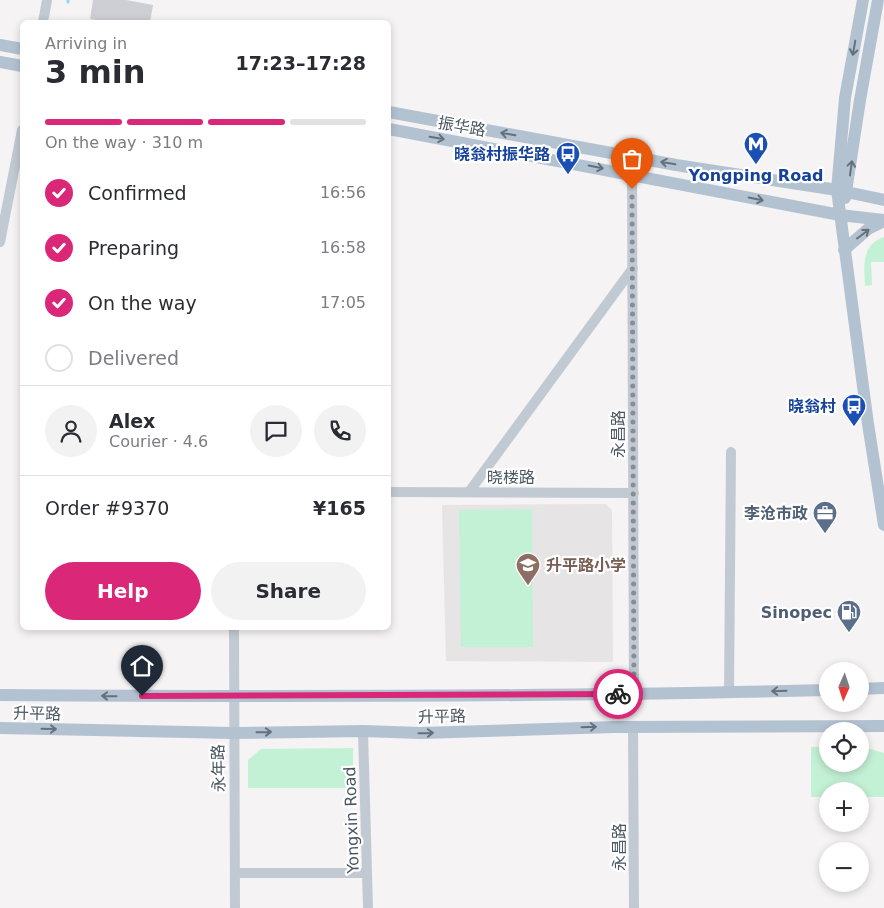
<!DOCTYPE html>
<html lang="en">
<head>
<meta charset="utf-8">
<style>
	body { margin:0; font-family:"DejaVu Sans","Noto Sans SC",sans-serif; background:#f2f2f3; color:#2b2b33; height:100vh; display:flex; flex-direction:column; font-size:19px; white-space:nowrap }
	* { box-sizing:border-box; margin:0 }
	p { font-size:16px; color:#7c7c81 }
	.icon { flex:none; width:28px; height:28px; fill:none; stroke:currentColor; stroke-width:2; stroke-linecap:round; stroke-linejoin:round }
	.map { position:relative; flex:1; overflow:hidden }
	.drawer { position:absolute; left:20px; top:20px; width:371px; height:610px; display:flex; flex-direction:column; background:#fff; border-radius:8px; box-shadow:0 2px 8px #0003 }
	.drawer>* { flex:none }
	.needle { width:32px; rotate:183deg }
	.buttons { position:absolute; left:819px; top:662px; display:grid; gap:10px }
	.buttons a { display:grid; place-items:center; width:50px; height:50px; border-radius:50%; background:#fff; box-shadow:0 2px 8px #0003; font-size:25px }
	.pin { position:absolute; display:grid; place-items:center; width:42px; height:42px; color:#fff; margin:-51px -21px; border-radius:50% 50% 50% 0; rotate:-45deg; box-shadow:0 0 5px #0007 }
	.pin .icon { rotate:45deg }
	.courier { position:absolute; display:grid; place-items:center; width:50px; height:50px; margin:-25px; border:4px solid #db2777; border-radius:50%; background:#fff; color:#222; box-shadow:0 1px 6px #0007 }
	.headline em { font-style:normal; font-weight:700 }
	.headline div { display:flex; flex-direction:column-reverse }
	.headline { display:flex; align-items:center; justify-content:space-between; height:85px; padding:0 25px }
	h1 { font-size:32px; font-weight:700; line-height:38px }
	.bar { display:grid; grid-template-columns:repeat(4,1fr); gap:8px 5px; align-content:center; height:60px; padding:0 25px }
	.bar i { height:6px; border-radius:4px; background:#e1e1e2 }
	.bar .on { background:#db2777 }
	.bar p { grid-column:span 4 }
	.line { display:flex; align-items:center; gap:12px; padding:0 25px; border-top:1px solid #e1e1e2 }
	.line div { flex:1 }
	.round { display:grid; place-items:center; flex:none; width:52px; height:52px; border-radius:26px; background:#f2f2f3 }
	ol { padding:0 25px; list-style:none }
	li { display:flex; align-items:center; gap:15px; height:55px }
	li p { margin-inline-start:auto }
	li .icon { padding:5px; border-radius:50%; background:#db2777; color:#fff; stroke-width:4 }
	li:last-child { color:#7c7c81 }
	li i { width:28px; height:28px; border:2px solid #e1e1e2; border-radius:50% }
	.cta { display:flex; gap:10px; margin-top:auto; padding:10px 25px }
	.cta a { flex:1; height:58px; border-radius:30px; background:#db2777; color:#fff; font-size:20px; font-weight:700; line-height:58px; text-align:center }
	.cta a+a { background:#f2f2f3; color:#2b2b33 }
	.map>svg:first-child { display:block }
</style>
</head>
<body>
<div class="map">
<svg width="884" height="908" viewBox="0 0 884 908">
	<rect width="100%" height="100%" fill="#f5f3f3"/>
	<path fill="#e6e4e5" d="M606,504l6,6 1,152 -167,-1 -4,-156z"/>
	<path fill="#c3f1d5" d="M884,237v25h-13l1,23 -7,1c-1,-20 -4,-41 19,-49z
		M532,509l1,138h-72l-2,-137z
		M827,746l1,18h32v-18l24,7v44h-24v-6h-32l-1,6h-16v-50z
		M353,748v40h-105v-28l13,-11z"/>
	<g fill="none" stroke-linecap="round" stroke-linejoin="round">
		<path stroke="#90daee" stroke-width="3" d="M68,2v-2"/>
	</g>
	<path fill="#cdcfd5" d="M93,0h33l27,5 -3,17h-41l-19,-3z"/>
	<g fill="none" stroke-linecap="round" stroke-linejoin="round">
		<path stroke="#c1cad2" stroke-width="10" d="M43,22l4,-22
			M632,175l2,519
			M0,242l22,-112
			M389,492l245,1
			M469,492l164,-224
			M234,628l1,280
			M729,693l2,-241
			M633,726l1,182
			M363,731l5,177
			M235,873h132"/>
		<path stroke="#b3c2d1" stroke-width="12" d="M863,0l-18,98 -8,92 31,234 16,101
			M0,45l22,4
			M0,62l22,4
			M389,112l287,53 161,25 47,10
			M389,129l451,86 44,5
			M845,198l15,-98 18,-100
			M844,250l24,-21 16,-8
			M860,689l24,-1
			M0,695c276,2 552,2 828,-5
			M0,728l233,5 130,-2 58,2 194,-6 269,-1"/>
	</g>
	<defs><path id="oneway-shaft" d="M-6 0H5M1.5-3L5.5 0L1.5 3" fill="none" stroke-width="1.6" stroke-linecap="round" stroke-linejoin="round" transform="scale(1.25)"/></defs>
	<g stroke="#64717d">
		<use href="#oneway-shaft" transform="translate(854 48) rotate(100)"/>
		<use href="#oneway-shaft" transform="translate(508 134) rotate(-170)"/>
		<use href="#oneway-shaft" transform="translate(437 138) rotate(10)"/>
		<use href="#oneway-shaft" transform="translate(668 163) rotate(-170)"/>
		<use href="#oneway-shaft" transform="translate(596 167) rotate(11)"/>
		<use href="#oneway-shaft" transform="translate(851 168) rotate(-82)"/>
		<use href="#oneway-shaft" transform="translate(756 199) rotate(11)"/>
		<use href="#oneway-shaft" transform="translate(863 234) rotate(-37)"/>
		<use href="#oneway-shaft" transform="translate(779 691) rotate(178)"/>
		<use href="#oneway-shaft" transform="translate(109 696) rotate(-179)"/>
		<use href="#oneway-shaft" transform="translate(589 727) rotate(-2)"/>
		<use href="#oneway-shaft" transform="translate(49 729) rotate(1)"/>
		<use href="#oneway-shaft" transform="translate(264 732) rotate(-1)"/>
		<use href="#oneway-shaft" transform="translate(426 733) rotate(-1)"/>
	</g>
	<g fill="none" stroke-linecap="round" stroke-linejoin="round">
		<path stroke="#868d94" stroke-width="5" stroke-dasharray="0 9" d="M618,694h16l-2,-505"/>
		<path stroke="#db2777" stroke-width="6" d="M142,696l476,-2"/>
	</g>
	<defs>
		<symbol id="metro-pin" viewBox="-11 -11 22 30"><path d="M0 17L-7.5 6A9.5 9.5 0 1 1 7.5 6Z" fill="#1a4fb4" stroke="#fff"/><path d="M-5.5 5V-5H-3L0 0L3-5H5.5V5H3V-.5L0 4L-3-.5V5Z" fill="#fff"/></symbol>
		<symbol id="bus-pin" viewBox="-11 -11 22 30"><path d="M0 17L-7.5 6A9.5 9.5 0 1 1 7.5 6Z" fill="#1a4fb4" stroke="#fff"/><path d="M-5-6H5V4H4V6H2V4H-2V6H-4V4H-5ZM-3.5-4V0h7V-4ZM-3.5 1.2v1.5H-2V1.2ZM2 1.2v1.5H3.5V1.2Z" fill="#fff"/></symbol>
		<symbol id="office-pin" viewBox="-11 -11 22 30"><path d="M0 17L-7.5 6A9.5 9.5 0 1 1 7.5 6Z" fill="#5c6f8a" stroke="#fff"/><path d="M-6-3h4V-5.5h4V-3h4V5H-6ZM-1-4.5V-3h2v-1.5ZM-6 0V1H6V0Z" fill="#fff"/></symbol>
		<symbol id="school-pin" viewBox="-11 -11 22 30"><path d="M0 17L-7.5 6A9.5 9.5 0 1 1 7.5 6Z" fill="#8d6e63" stroke="#fff"/><path d="M0-5L7-2L0 1L-7-2ZM-4 1L0 2.5L4 1V4Q0 6-4 4Z" fill="#fff"/></symbol>
		<symbol id="fuel-pin" viewBox="-11 -11 22 30"><path d="M0 17L-7.5 6A9.5 9.5 0 1 1 7.5 6Z" fill="#5c6f8a" stroke="#fff"/><path d="M-5.5-6h7V0h2V4h1.3V-2.5L3-4.5l.8-.8L6-3V5H2.5V1h-1V6h-7ZM-4.2-4.7v3.2H.2V-4.7Z" fill="#fff"/></symbol>
	</defs>
	<g fill-rule="evenodd">
		<use href="#metro-pin" x="742" y="130" width="28" height="38"/>
		<use href="#bus-pin" x="554" y="140" width="28" height="38"/>
		<use href="#bus-pin" x="840" y="392" width="28" height="38"/>
		<use href="#office-pin" x="811" y="499" width="28" height="38"/>
		<use href="#school-pin" x="514" y="551" width="28" height="38"/>
		<use href="#fuel-pin" x="835" y="598" width="28" height="38"/>
	</g>
	<g text-anchor="middle" stroke-width="4.5" stroke-linejoin="round" paint-order="stroke">
		<g font-size="16" fill="#4a5661" stroke="#fff">
			<text transform="translate(462 126) rotate(10)" y="6">振华路</text>
			<text transform="translate(618 434) rotate(-90)" y="6">永昌路</text>
			<text x="511" y="483">晓楼路</text>
			<text transform="translate(37 713) rotate(1)" y="6">升平路</text>
			<text transform="translate(442 716) rotate(-1)" y="6">升平路</text>
			<text transform="translate(218 768) rotate(-91)" y="6">永年路</text>
			<text transform="translate(351 820) rotate(-92)" y="6">Yongxin Road</text>
			<text transform="translate(619 847) rotate(-90)" y="6">永昌路</text>
		</g>
		<g font-size="16" font-weight="bold" fill="#164399" stroke="#fff" text-anchor="end">
			<text x="550" y="160">晓翁村振华路</text>
			<text x="756" y="181" text-anchor="middle">Yongping Road</text>
			<text x="836" y="412">晓翁村</text>
		</g>
		<g font-size="16" font-weight="bold" fill="#4e5e75" stroke="#fff" text-anchor="end">
			<text x="808" y="519">李沧市政</text>
			<text x="832" y="618">Sinopec</text>
		</g>
		<g font-size="16" font-weight="bold" fill="#785e54" stroke="#fff" text-anchor="start">
			<text x="546" y="571">升平路小学</text>
		</g>
	</g>
</svg>
<div class="buttons">
<a><svg class="needle" viewBox="-14 -14 28 28"><path d="M0-13l5 13h-10z" fill="#e53935"/><path d="M0 13l5-13h-10z" fill="#7c7c81"/></svg></a>
<a><svg class="icon" aria-label="locate" viewBox="0 0 24 24"><circle cx="12" cy="12" r="6"/><path d="M12 2v4M12 18v4M2 12h4M18 12h4"/></svg></a>
<a>+</a>
<a>−</a>
</div>
<div class="pin" style="left:632px;top:189px;background:#ea580c"><svg class="icon" aria-label="bag" viewBox="0 0 24 24"><path d="M5 8h14l-1 12H6zM9 8a3 3 0 0 1 6 0"/></svg></div>
<div class="pin" style="left:142px;top:696px;background:#1f2937"><svg class="icon" aria-label="home" viewBox="0 0 24 24"><path d="M3 11l9-7 9 7M6 9v11h12V9"/></svg></div>
<div class="courier" style="left:618px;top:694px"><svg class="icon" aria-label="bike" viewBox="0 0 24 24"><circle cx="6" cy="16" r="4"/><circle cx="18" cy="16" r="4"/><path d="M6 16l4-8h5l3 8M10 8l3 8H6M13 5h3"/></svg></div>
<section class="drawer">
<div class="headline"><div><h1>3 min</h1><p>Arriving in</p></div><em>17:23–17:28</em></div>
<div class="bar"><i class="on"></i><i class="on"></i><i class="on"></i><i></i><p>On the way · 310 m</p></div>
<ol>
<li><svg class="icon" aria-label="check" viewBox="0 0 24 24"><path d="M5 12l5 5 9-10"/></svg>Confirmed<p>16:56</p></li>
<li><svg class="icon" aria-label="check" viewBox="0 0 24 24"><path d="M5 12l5 5 9-10"/></svg>Preparing<p>16:58</p></li>
<li><svg class="icon" aria-label="check" viewBox="0 0 24 24"><path d="M5 12l5 5 9-10"/></svg>On the way<p>17:05</p></li>
<li><i></i>Delivered</li>
</ol>
<div class="line" style="height:90px"><a class="round"><svg class="icon" aria-label="person" viewBox="0 0 24 24"><circle cx="12" cy="8" r="4"/><path d="M4 21q1-7 8-7t8 7"/></svg></a><div><b>Alex</b><p>Courier · 4.6</p></div><a class="round"><svg class="icon" aria-label="chat" viewBox="0 0 24 24"><path d="M4 5h16v11H9l-5 4z"/></svg></a><a class="round"><svg class="icon" aria-label="phone" viewBox="0 0 24 24"><path d="M5 4h4l2 5-3 2q2 4 5 5l2-3 5 2v4C11 20 4 13 5 4z"/></svg></a></div>
<div class="line" style="height:65px"><div>Order #9370</div><b>¥165</b></div>
<div class="cta"><a>Help</a><a>Share</a></div>
</section>
</div>
</body>
</html>
